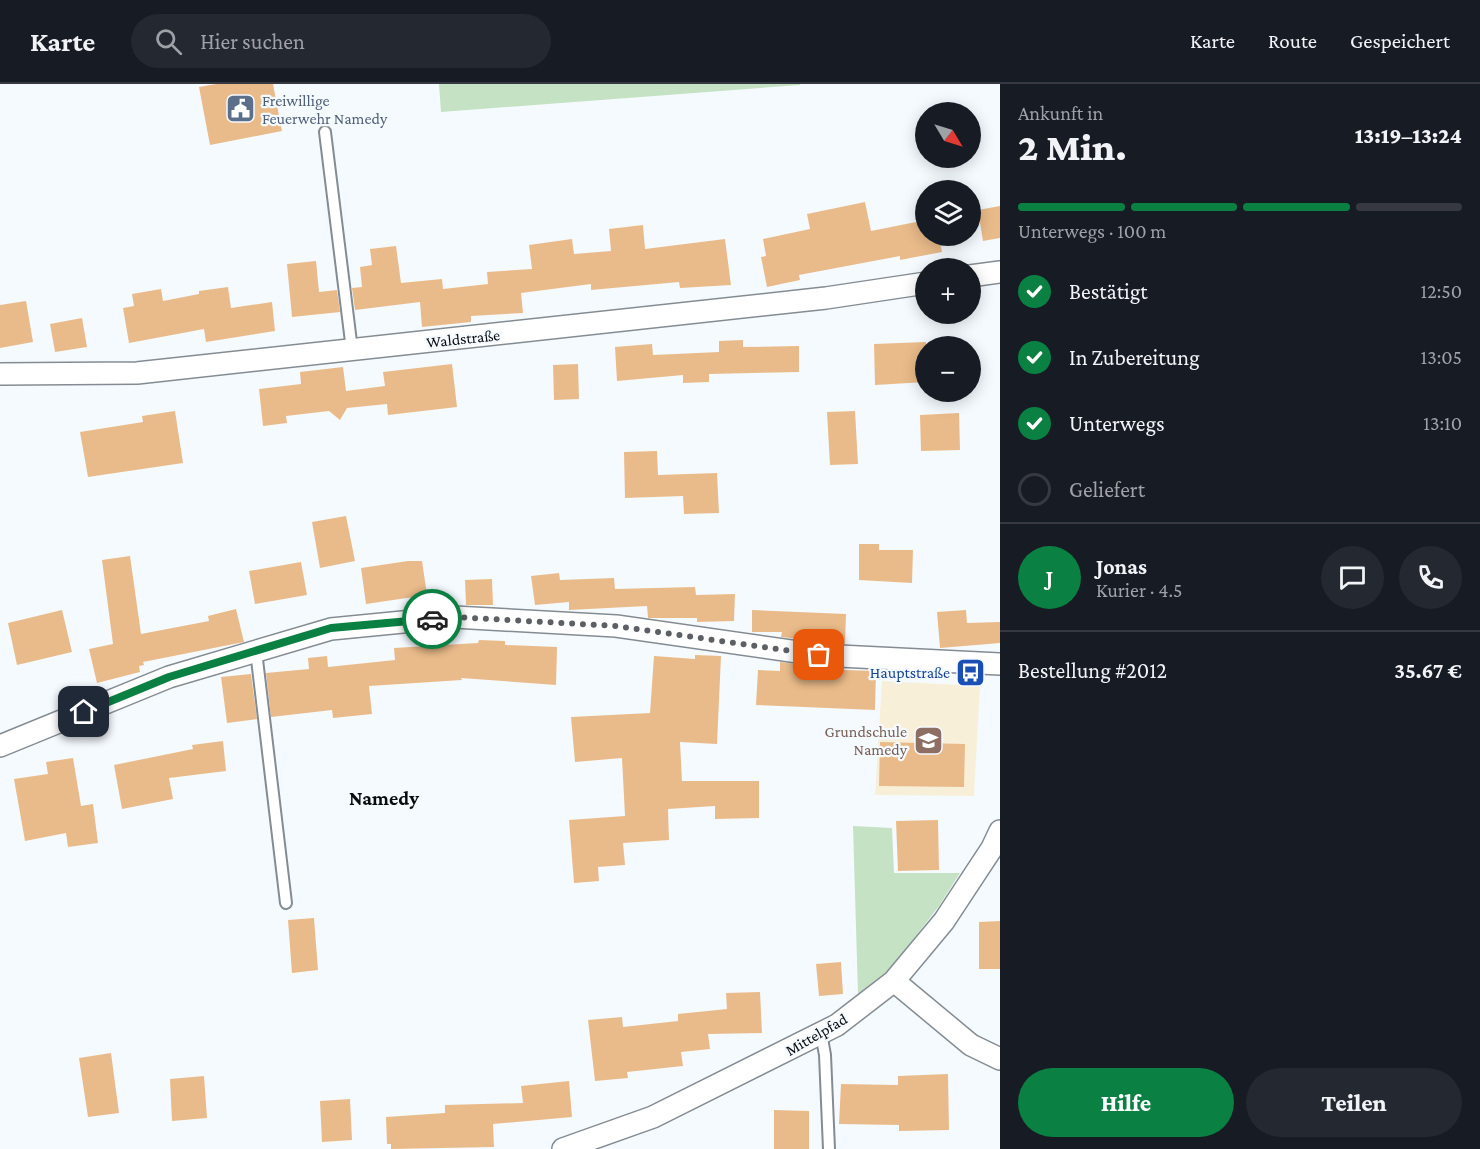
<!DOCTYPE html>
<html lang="de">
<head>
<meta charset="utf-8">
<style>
	body { margin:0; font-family:"Crimson Pro",serif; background:#242831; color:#f1f3f6; height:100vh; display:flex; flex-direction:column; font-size:22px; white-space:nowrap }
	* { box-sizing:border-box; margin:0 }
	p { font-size:20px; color:#9ea1a6 }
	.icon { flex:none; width:33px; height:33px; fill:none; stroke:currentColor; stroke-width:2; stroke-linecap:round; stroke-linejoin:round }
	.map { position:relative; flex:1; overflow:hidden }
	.side { display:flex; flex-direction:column; background:#171b24; width:480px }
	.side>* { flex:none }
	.needle { width:39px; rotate:128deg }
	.tools { position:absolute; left:915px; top:18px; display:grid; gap:12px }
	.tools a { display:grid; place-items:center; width:66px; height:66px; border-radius:50%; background:#171b24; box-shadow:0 3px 15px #0003; font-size:30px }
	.pin { position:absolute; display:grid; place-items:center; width:51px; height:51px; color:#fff; margin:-26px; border-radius:12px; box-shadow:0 3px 9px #0006 }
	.courier { position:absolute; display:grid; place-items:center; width:60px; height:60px; margin:-30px; border:4px solid #0b8043; border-radius:50%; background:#fff; color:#222; box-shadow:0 2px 8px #0007 }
	.head em { font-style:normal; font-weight:800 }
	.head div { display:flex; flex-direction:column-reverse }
	.head { display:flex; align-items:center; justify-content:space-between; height:102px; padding:0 18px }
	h1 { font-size:39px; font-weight:800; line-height:45px }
	.bar { display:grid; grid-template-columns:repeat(4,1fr); gap:9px 6px; align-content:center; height:72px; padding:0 18px }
	.bar i { height:8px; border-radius:4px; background:#363941 }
	.bar .current { background:#0b8043 }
	.bar p { grid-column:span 4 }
	.line { display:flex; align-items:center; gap:15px; padding:0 18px; border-top:2px solid #363941 }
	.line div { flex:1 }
	.round { display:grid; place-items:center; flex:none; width:63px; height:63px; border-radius:32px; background:#242831 }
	ol { padding:0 18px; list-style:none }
	li { display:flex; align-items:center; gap:18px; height:66px }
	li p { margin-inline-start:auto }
	li .icon { padding:6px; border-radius:50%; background:#0b8043; color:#fff; stroke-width:4 }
	li:last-child { color:#9ea1a6 }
	li i { width:33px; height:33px; border:3px solid #363941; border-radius:50% }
	.action { display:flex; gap:12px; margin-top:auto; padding:12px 18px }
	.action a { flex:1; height:69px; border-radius:36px; background:#0b8043; color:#fff; font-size:24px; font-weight:800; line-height:69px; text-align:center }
	.action a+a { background:#242831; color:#f1f3f6 }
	header { display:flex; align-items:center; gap:36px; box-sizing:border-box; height:84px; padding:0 30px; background:#171b24; border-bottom:2px solid #363941 }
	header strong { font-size:28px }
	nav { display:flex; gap:33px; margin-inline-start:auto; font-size:21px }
	.search { width:420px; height:54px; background:#242831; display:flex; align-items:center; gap:15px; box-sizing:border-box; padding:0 21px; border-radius:33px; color:#9ea1a6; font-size:22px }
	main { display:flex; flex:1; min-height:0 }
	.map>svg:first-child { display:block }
</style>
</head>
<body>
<header>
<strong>Karte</strong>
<div class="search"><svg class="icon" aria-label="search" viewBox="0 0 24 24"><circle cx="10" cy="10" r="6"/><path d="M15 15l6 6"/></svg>Hier suchen</div>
<nav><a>Karte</a><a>Route</a><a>Gespeichert</a></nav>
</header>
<main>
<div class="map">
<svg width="1000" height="1065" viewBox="0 0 1000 1065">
	<rect width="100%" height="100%" fill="#f5faff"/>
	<path fill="#f8efd9" d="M882,597l98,5 -6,110 -99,-1z"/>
	<path fill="#c5e2c4" d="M439,0h361v1l-359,27z
		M853,742l39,2 2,45h66l-21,33 -48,62 -33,26z"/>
	<path fill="#eabb8a" d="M216,0h57l9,47 -72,14 -11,-58z
		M865,118l6,29 55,-11v16h13l3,16 -42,8v-4l-101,19 1,5 -33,7 -6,-30 5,-1 -3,-17 47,-10 -3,-15z
		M1000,122v32l-17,3 -5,-31z
		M643,141l2,24 80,-10 6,46 -51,3 -1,-6 -88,8v-6l-70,9 2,20 -52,3v6l-49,5 -2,-25 -65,8 -3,-22 10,-1 -2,-20 12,-2 -2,-16 26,-3 5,37 41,-4 1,10 45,-5 -1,-12 45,-3 -3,-24 43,-6 2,15 37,-3 -2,-22z
		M316,177l3,31 18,-2 3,22 -48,5 -5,-53z
		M228,203l3,21 41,-6 3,29 -69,11 -2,-13 -75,14 -6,-35 11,-2 -2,-12 29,-5 2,12 36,-7v-3z
		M26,217l7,41 -33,6v-43z
		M82,234l5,29 -32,5 -5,-28z
		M743,256v7l56,-1v26l-90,2v8l-26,1v-8l-66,6 -2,-34 37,-3 1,11 66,-3v-11z
		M926,258v40l-51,3 -1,-41z
		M452,280l5,43 -69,8 -1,-11 -40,4 -7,12 -11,-9 -43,5 1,7 -24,3 -4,-37 42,-5 -1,-12 43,-5 3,24 39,-5 -2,-14z
		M578,280l1,35 -25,1 -1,-35z
		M175,327l8,52 -95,14 -8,-45 63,-10 -1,-6z
		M855,327l3,53 -28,1 -3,-53z
		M959,329l1,37 -39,1 -1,-36z
		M657,367l1,24 59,-2 2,40 -35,1 -1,-18 -58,2 -1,-46z
		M346,432l9,45 -35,7 -8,-46z
		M859,460h20v6h34l-1,33 -53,-3z
		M130,472l11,78 68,-13 -1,-5 28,-7 8,33 -101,20 1,3 -5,1 1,6 -43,11 -8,-34 24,-5 -11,-84z
		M408,477h14l5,34 -61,9 -5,-36z
		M301,478l6,33 -52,9 -6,-33z
		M559,489l1,7 54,-2 1,11 80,-2 1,8 39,-1 -1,27 -37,1v-4h-49l-1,-12 -78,4v-8l-34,3 -4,-29z
		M492,495l1,26h-27l-1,-25z
		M62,526l10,42 -55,13 -9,-42z
		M752,526l94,4 -1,30 -64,-7 1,-5h-30z
		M966,526l1,13 33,-1v21l-60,5 -3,-36z
		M479,556l26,1v4l52,2 -1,38 -95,-7 1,2 -93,6 3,28 -39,4 -1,-8 -61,7 -5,-44 43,-4 -1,-11 19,-2 1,11 67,-7 -1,-12 84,-5z
		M695,571l26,1 -4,88 -37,-2 2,39h77v37l-44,1v-13l-47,3 1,31 -46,3 2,22 -27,2 1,14 -25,2 -5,-63 56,-4 -3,-58 -47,4 -4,-45 79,-4 4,-57 41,3z
		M780,578l64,8 32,1 -1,39 -119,-5 2,-35 22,1z
		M251,590l6,45 -30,4 -6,-46z
		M223,657l3,30 -57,7 4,21 -51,10 -8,-44 79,-16 -1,-4z
		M880,658l85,2 -1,43 -85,-1z
		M73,674l8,48 12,-2 5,39 -30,4 -2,-14 -41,8 -11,-62 34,-5 -2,-12z
		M938,736l1,50 -41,1 -2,-50z
		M314,834l4,52 -26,3 -4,-53z
		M1000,837v48h-21v-47z
		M841,878l2,32 -24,2 -3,-32z
		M760,908l2,41 -54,1 2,15 -29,3 2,14 -56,6 1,6 -33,3 -7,-61 34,-3 1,10 55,-6v-7l49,-5 -1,-16z
		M111,969l8,60 -31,4 -9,-59z
		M948,990l1,56 -50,1v-6l-60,-1 2,-40 57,1v-9z
		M204,992l3,42 -35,3 -2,-42z
		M569,997l3,36 -79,7 1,23 -103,2v-5h-4l-1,-27 59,-4v-8l78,-2 -2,-17z
		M350,1015l2,41 -30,2 -2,-41z
		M774,1026l35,1v38h-35z"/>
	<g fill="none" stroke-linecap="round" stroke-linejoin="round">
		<defs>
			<path id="service" d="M325,48l27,218
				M256,567l30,252
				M821,949l4,22 4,94"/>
			<path id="minor" d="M970,192l30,-4
				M0,290l137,-1 689,-75 100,-15
				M0,662l169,-69 162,-48 123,-12 162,9 203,29 181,9
				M894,897l77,64 29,14
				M563,1065l90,-32 184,-92 57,-44 50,-60 48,-73 8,-17"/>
		</defs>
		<use href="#service" stroke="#848c93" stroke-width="14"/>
		<use href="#minor" stroke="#848c93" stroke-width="24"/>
		<use href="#service" stroke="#fff" stroke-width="10"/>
		<use href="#minor" stroke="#fff" stroke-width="21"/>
	</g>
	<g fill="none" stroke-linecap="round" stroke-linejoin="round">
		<path stroke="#5c5f63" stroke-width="6" stroke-dasharray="0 10.8" d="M432,535l22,-2 162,9 203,29"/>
		<path stroke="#0b8043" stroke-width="8" d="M84,628l85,-35 162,-49 101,-9"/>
	</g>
	<defs>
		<symbol id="civic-square" viewBox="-11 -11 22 22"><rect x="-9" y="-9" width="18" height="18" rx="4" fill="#5c6f8a" stroke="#f5faff"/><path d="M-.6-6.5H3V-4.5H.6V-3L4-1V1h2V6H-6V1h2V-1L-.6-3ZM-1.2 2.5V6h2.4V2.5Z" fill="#fff"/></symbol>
		<symbol id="bus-square" viewBox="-11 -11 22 22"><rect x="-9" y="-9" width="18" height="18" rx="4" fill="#1a4fb4" stroke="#f5faff"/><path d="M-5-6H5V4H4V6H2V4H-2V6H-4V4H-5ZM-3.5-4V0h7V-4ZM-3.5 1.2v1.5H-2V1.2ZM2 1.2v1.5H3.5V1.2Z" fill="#fff"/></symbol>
		<symbol id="school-square" viewBox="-11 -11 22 22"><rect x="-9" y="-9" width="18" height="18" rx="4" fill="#8d6e63" stroke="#f5faff"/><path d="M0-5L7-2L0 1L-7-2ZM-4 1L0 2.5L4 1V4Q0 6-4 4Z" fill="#fff"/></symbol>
	</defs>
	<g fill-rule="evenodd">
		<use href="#civic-square" x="224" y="8" width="33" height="33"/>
		<use href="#bus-square" x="954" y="572" width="33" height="33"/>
		<use href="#school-square" x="912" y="640" width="33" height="33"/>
	</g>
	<g text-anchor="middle" stroke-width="4.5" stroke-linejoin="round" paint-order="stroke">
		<g font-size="16" fill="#4e5e75" stroke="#f5faff" text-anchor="start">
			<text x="262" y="22">Freiwillige<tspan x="262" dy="18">Feuerwehr Namedy</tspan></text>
		</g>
		<g font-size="16" fill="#090c0f" stroke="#f5faff">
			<text transform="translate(463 254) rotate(-6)" y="6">Waldstraße</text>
			<text transform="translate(816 950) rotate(-30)" y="6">Mittelpfad</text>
		</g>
		<g font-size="16" fill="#164399" stroke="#f5faff" text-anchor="end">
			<text x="950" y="594">Hauptstraße</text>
		</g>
		<g font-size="16" fill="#785e54" stroke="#f5faff" text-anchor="end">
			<text x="907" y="653">Grundschule<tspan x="907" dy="18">Namedy</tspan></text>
		</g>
		<g font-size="20" font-weight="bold" fill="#090c0f" stroke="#f5faff">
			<text x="384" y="721">Namedy</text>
		</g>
	</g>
</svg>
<div class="tools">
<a><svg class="needle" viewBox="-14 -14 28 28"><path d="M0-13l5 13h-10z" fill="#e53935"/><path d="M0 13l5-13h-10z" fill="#9ea1a6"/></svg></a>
<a><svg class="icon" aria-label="layers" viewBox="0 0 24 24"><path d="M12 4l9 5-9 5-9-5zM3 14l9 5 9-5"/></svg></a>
<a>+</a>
<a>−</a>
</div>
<div class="pin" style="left:819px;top:571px;background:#ea580c"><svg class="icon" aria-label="bag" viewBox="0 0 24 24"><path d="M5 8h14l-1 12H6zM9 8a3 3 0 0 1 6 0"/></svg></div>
<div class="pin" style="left:84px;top:628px;background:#1f2937"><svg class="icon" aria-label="home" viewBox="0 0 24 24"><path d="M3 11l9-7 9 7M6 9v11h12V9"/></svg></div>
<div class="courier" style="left:432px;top:535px"><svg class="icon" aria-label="car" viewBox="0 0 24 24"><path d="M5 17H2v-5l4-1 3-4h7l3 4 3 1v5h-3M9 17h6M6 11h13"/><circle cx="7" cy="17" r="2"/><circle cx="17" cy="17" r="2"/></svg></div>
</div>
<section class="side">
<div class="head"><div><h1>2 Min.</h1><p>Ankunft in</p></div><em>13:19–13:24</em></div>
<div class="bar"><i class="current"></i><i class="current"></i><i class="current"></i><i></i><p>Unterwegs · 100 m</p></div>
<ol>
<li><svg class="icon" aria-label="check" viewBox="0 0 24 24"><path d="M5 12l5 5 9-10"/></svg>Bestätigt<p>12:50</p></li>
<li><svg class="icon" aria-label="check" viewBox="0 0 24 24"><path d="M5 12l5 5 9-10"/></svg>In Zubereitung<p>13:05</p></li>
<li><svg class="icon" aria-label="check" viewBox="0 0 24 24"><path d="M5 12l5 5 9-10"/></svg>Unterwegs<p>13:10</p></li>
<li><i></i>Geliefert</li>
</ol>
<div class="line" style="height:108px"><b class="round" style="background:#0b8043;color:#fff">J</b><div><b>Jonas</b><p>Kurier · 4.5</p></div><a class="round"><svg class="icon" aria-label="chat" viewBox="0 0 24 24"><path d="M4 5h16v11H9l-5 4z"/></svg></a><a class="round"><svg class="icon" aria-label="phone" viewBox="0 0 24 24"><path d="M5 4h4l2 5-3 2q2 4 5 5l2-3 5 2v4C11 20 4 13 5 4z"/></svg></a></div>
<div class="line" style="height:78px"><div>Bestellung #2012</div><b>35.67 €</b></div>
<div class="action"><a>Hilfe</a><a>Teilen</a></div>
</section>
</main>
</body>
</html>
